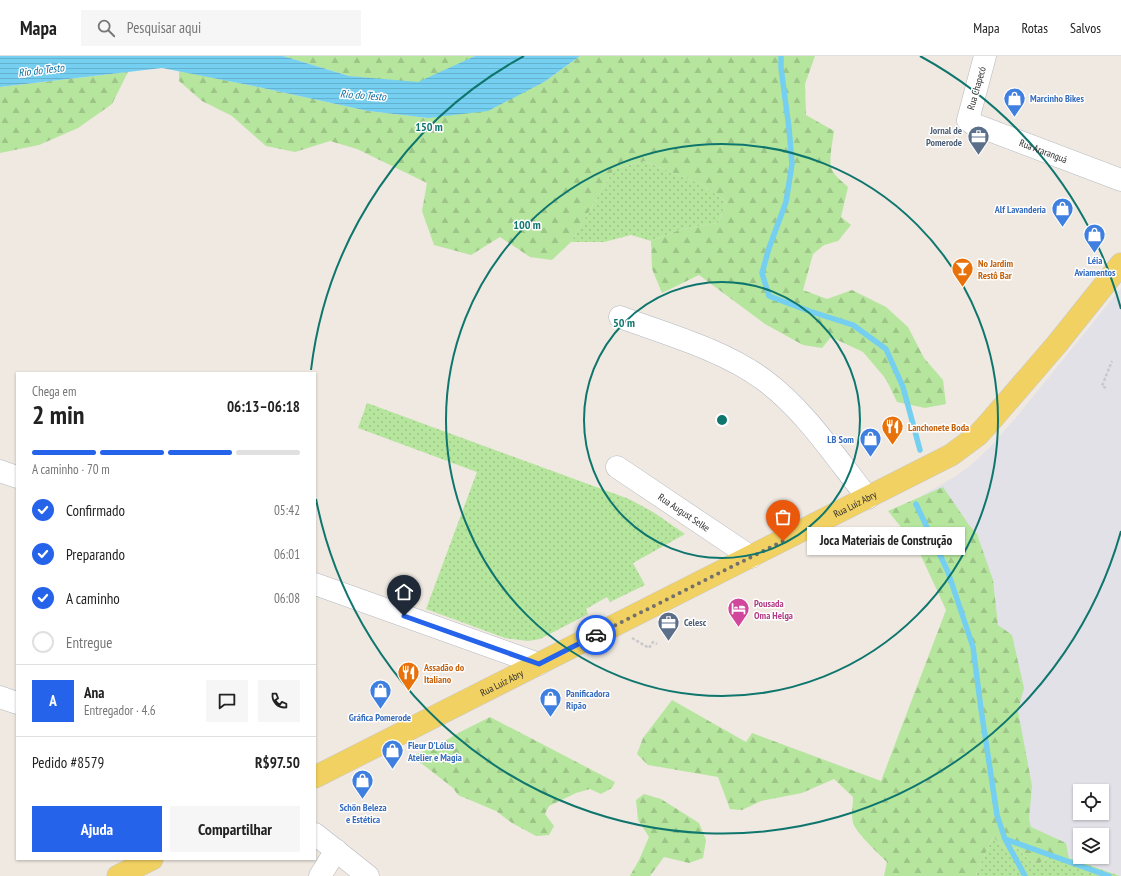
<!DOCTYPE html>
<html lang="pt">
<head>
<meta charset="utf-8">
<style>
	body { margin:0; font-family:"PT Sans Narrow",sans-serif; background:#f6f6f6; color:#222; height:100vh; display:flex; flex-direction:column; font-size:15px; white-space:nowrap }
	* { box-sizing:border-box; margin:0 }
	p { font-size:13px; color:#767676 }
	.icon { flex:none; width:22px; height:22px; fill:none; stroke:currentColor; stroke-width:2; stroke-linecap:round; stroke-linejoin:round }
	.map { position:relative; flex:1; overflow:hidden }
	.sheet { position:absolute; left:16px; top:316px; width:300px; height:488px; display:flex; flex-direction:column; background:#fff; border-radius:0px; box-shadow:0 1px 3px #0004 }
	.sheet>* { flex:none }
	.buttons { position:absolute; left:1073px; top:728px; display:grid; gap:8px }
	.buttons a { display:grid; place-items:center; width:36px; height:36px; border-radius:0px; background:#fff; box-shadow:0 1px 3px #0004; font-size:20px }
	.pin { position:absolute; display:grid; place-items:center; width:34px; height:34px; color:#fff; margin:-41px -17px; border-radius:50% 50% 50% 0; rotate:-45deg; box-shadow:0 0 4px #0007 }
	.pin .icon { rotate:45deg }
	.courier { position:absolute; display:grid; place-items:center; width:40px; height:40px; margin:-20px; border:3px solid #2563eb; border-radius:50%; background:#fff; color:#222; box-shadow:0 1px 5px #0007 }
	.bubble { position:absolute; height:28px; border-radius:0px; background:#fff; box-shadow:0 1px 3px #0004; font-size:13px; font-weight:600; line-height:28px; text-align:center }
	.summary em { font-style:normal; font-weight:600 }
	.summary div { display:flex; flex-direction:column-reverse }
	.summary { display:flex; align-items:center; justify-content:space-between; height:68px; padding:0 16px }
	h1 { font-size:26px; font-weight:600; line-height:30px }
	.bar { display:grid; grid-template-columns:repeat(4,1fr); gap:6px 4px; align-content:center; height:48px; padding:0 16px }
	.bar i { height:5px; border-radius:3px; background:#e0e0e0 }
	.bar .on { background:#2563eb }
	.bar p { grid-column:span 4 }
	.line { display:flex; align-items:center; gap:10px; padding:0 16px; border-top:1px solid #e0e0e0 }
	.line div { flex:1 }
	.round { display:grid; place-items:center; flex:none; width:42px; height:42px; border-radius:0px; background:#f6f6f6 }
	ol { padding:0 16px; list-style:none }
	li { display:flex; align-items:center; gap:12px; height:44px }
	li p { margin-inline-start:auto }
	li .icon { padding:4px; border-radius:50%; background:#2563eb; color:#fff; stroke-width:4 }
	li:last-child { color:#767676 }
	li i { width:22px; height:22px; border:2px solid #e0e0e0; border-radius:50% }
	.primary-button { display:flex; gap:8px; margin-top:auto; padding:8px 16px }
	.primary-button a { flex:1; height:46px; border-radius:0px; background:#2563eb; color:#fff; font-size:16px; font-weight:600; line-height:46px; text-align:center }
	.primary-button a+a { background:#f6f6f6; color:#222 }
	header { display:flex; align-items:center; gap:24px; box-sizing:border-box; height:56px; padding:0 20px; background:#fff; border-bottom:1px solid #e0e0e0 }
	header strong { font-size:19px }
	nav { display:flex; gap:22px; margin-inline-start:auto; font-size:14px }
	.search { width:280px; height:36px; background:#f6f6f6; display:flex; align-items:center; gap:10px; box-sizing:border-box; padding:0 14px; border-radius:0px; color:#767676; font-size:15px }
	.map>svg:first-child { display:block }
</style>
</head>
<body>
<header>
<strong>Mapa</strong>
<div class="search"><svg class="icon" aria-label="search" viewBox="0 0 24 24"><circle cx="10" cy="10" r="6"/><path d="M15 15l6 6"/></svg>Pesquisar aqui</div>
<nav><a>Mapa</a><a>Rotas</a><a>Salvos</a></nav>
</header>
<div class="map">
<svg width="1121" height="820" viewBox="0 0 1121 820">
	<defs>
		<pattern id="grass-dots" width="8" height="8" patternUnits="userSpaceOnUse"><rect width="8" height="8" fill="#b6e59e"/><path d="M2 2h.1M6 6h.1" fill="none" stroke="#9dc588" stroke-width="1.8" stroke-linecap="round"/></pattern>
		<pattern id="forest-firs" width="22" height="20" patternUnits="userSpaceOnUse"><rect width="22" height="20" fill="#b6e59e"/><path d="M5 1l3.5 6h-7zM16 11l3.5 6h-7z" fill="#9dc588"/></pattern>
		<pattern id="water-rules" width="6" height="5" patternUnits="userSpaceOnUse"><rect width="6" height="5" fill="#75cff0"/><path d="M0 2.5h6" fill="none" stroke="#66b2ce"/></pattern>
	</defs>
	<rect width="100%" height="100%" fill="#efe9e1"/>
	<path fill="#e3e1e8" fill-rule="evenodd" d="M1121,232v588l-115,-40 -56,-283 -29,-57 30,-17 19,-13 19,-18 29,-33zM1080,735h22v22h-22zM1080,779h22v22h-22z"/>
	<path fill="url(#grass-dots)" d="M644,105l57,23 26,18 -9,21 -36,6 -31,12 -20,-6 -27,7h-33l43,-73z
		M367,347l262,96 24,13 32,22 -52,29 12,22 -35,17 -3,-5 -21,12 2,5 -48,25 -12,2 -23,-3 -79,-29 51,-137 -119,-44z
		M993,781l10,10 15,2 12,12 8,3 11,-7 20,1 51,18h-144l1,-5z"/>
	<path fill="url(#forest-firs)" d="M283,0h192l-57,27 -69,-7z
		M580,0h235l-10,28 1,31 28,16c-1,8 -5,28 -3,36 2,8 11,14 17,20l-7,30 10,8 -13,16 -14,4 -11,9 -10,36 24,9 25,-9 34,17 22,20 16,31 19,22 3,24 -21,4 -28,-6 -11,-23 -23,-27 -32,-15 -9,11 -19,-3 -38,-21 -66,-49 -37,18 -10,-24 -1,-28 31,-12 36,-6 9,-21 -26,-18 -57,-23 -30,8 -43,73 -19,18 -22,-3 -30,-20 -29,18 -37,-10 -12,-34 5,-28 -70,-34 -27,-8 -35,11 -29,-6 -34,-30 -30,-15 -23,-20v-10l79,16 110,24 60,7 116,-36z
		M128,16l-16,32 -34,24 -39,17 -39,8v-66z
		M943,431l26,38 8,9 16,46 5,45 14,10 12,53 -6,23 14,75 -3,33 2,8 35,16 3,15 -20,-1 -11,7 -8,-3 -12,-12 -15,-2 -10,-10 -16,34 -1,5h-92l3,-14c-9,-9 -30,-28 -34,-39 -2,-8 0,-17 0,-26l-19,-18 -32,14 -41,8 -19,9 -12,-1 -12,-32 -70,-12 -11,-11 6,-16 29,-38 74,42 6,-9 129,48 65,-171 -29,-63 -29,-36z
		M490,661l125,65 -3,6 -11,6 -11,-5 -14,4 -27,13 -4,8 9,12 -5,9 -13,1 -24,-13 -16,-12 -38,-16 -5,-7 -41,-32 28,-12 20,-12z
		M644,738l17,5 38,24 7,17 -3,18 -14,5 -25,-6 -14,19h-20l9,-16 10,-23 -11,-17 -2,-20z"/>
	<path fill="url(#water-rules)" d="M0,0h283l66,20 69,6 57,-26h105l-36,26 -56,29 -60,7 -60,-7 -110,-24 -96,-19 -162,19z"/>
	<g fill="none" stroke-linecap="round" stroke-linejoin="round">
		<path stroke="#75cff0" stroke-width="5.5" d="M781,0v12l8,60 3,36 -6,38 -17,46 -7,25 7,23 40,15 44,14 33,24 17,38 17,63
			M916,448l32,68 25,75 8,62 16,106 8,24 20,37
			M1005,783l104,37"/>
		<defs>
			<g id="minor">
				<path id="s1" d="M985,0l-17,64 5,4 148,56"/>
				<path d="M620,261c46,17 104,33 144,63 41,30 72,78 104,118"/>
				<path id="s2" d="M617,411l134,90"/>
				<path d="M0,415l17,6"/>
				<path d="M315,528l224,80"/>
				<path d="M0,641l17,6"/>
				<path d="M315,778l53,42"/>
				<path d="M320,820l16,-26"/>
			</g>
			<g id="major">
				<path id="s3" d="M315,721l636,-322 27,-20 10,-11 69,-80 64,-80"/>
				<path d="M118,820l34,-17"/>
			</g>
		</defs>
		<use href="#minor" stroke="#b4b7c1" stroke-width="23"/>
		<use href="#major" stroke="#c9c9c9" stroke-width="23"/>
		<path stroke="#c9c9c9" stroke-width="2.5" stroke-dasharray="3 2" stroke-linecap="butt" d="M1106,332l-4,-2 10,-25
			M632,582l17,10 4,-6 4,2"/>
		<use href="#minor" stroke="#fff" stroke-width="22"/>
		<use href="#major" stroke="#f2d163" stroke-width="22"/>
	</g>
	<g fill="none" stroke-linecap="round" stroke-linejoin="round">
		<path stroke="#726f6d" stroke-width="4" stroke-dasharray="0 7.2" d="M596,579l187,-94"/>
		<path stroke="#2563eb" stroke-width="5" d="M404,560l135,48 57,-29"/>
	</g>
	<g fill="none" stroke="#0f766e" stroke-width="2">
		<circle cx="722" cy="364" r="138"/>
		<circle cx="722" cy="364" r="276"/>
		<path d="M1121 475A414 414 0 0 1 316 443M311 314A414 414 0 0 1 524 0M920 0A414 414 0 0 1 1121 253"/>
	</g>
	<defs>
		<symbol id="shop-pin" viewBox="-11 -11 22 30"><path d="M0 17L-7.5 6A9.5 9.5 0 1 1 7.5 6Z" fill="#3f7fe0" stroke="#fff"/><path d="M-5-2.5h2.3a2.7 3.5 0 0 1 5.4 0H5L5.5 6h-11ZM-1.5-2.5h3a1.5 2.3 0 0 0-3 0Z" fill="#fff"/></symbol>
		<symbol id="office-pin" viewBox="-11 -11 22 30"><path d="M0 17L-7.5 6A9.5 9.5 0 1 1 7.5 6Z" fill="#5c6f8a" stroke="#fff"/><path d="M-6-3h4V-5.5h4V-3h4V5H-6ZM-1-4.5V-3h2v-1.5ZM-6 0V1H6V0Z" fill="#fff"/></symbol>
		<symbol id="bar-pin" viewBox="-11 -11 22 30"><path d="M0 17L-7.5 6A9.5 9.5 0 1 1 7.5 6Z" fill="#e8710a" stroke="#fff"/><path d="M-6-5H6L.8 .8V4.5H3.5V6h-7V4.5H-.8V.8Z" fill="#fff"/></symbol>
		<symbol id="restaurant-pin" viewBox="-11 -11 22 30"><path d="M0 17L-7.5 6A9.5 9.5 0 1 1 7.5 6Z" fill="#e8710a" stroke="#fff"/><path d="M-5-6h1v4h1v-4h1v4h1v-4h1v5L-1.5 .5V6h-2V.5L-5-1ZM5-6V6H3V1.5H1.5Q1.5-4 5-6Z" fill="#fff"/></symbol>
		<symbol id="hotel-pin" viewBox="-11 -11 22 30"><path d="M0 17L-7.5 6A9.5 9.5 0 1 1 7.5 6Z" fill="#d1479c" stroke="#fff"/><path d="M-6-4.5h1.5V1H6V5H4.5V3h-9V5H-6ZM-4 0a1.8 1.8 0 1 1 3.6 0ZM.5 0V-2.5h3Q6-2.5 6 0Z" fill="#fff"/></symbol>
	</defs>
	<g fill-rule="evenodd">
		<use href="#shop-pin" x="1002" y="30" width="25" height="34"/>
		<use href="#office-pin" x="966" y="68" width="25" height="34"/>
		<use href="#shop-pin" x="1050" y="140" width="25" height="34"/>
		<use href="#shop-pin" x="1082" y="166" width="25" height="34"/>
		<use href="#bar-pin" x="950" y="200" width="25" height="34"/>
		<use href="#restaurant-pin" x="880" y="358" width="25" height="34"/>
		<use href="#shop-pin" x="858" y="370" width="25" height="34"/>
		<use href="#hotel-pin" x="726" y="540" width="25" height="34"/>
		<use href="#office-pin" x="656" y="554" width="25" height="34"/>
		<use href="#restaurant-pin" x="396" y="604" width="25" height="34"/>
		<use href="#shop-pin" x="368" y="622" width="25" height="34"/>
		<use href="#shop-pin" x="538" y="630" width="25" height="34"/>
		<use href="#shop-pin" x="380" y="682" width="25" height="34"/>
		<use href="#shop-pin" x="350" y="712" width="25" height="34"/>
	</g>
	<g text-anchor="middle" stroke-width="3" stroke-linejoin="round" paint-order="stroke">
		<g font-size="10" fill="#2e2e2e" stroke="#fff">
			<text transform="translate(976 32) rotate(-74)" y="4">Rua Chapecó</text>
			<text dy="4" stroke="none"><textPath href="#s1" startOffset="148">Rua Araranguá</textPath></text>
			<text dy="4" stroke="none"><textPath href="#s3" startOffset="605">Rua Luiz Abry</textPath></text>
			<text dy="4" stroke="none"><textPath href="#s2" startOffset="81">Rua August Selke</textPath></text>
			<text dy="4" stroke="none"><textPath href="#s3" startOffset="209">Rua Luiz Abry</textPath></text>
		</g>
		<g font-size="10" font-weight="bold" fill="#366cbe" stroke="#fff" text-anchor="start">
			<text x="1030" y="46">Marcinho Bikes</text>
			<text x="1046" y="157" text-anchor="end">Alf Lavanderia</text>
			<text x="1095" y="208" text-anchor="middle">Léia<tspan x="1095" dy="12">Aviamentos</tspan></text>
			<text x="854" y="387" text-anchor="end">LB Som</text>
			<text x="566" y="641">Panificadora<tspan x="566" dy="12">Ripão</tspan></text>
			<text x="380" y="665" text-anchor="middle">Gráfica Pomerode</text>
			<text x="408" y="693">Fleur D'Lólus<tspan x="408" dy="12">Atelier e Magia</tspan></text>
			<text x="363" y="755" text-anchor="middle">Schön Beleza<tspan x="363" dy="12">e Estética</tspan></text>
		</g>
		<g font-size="10" font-weight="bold" fill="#4e5e75" stroke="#fff" text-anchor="end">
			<text x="962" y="78">Jornal de<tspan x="962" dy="12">Pomerode</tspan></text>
			<text x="684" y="570" text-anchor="start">Celesc</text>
		</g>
		<g font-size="10" font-weight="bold" fill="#c56008" stroke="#fff" text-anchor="start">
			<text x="978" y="211">No Jardim<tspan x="978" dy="12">Restô Bar</tspan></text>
			<text x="908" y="375">Lanchonete Boda</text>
			<text x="424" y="615">Assadão do<tspan x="424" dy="12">Italiano</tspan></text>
		</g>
		<g font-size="10" font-weight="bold" fill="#b23c85" stroke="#fff" text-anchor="start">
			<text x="754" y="551">Pousada<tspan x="754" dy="12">Oma Helga</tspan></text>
		</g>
		<g font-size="11" font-style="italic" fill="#0d6fa3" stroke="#fff">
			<text transform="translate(41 14) rotate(-7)" y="4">Rio do Testo</text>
			<text transform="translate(363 39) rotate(4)" y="4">Rio do Testo</text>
		</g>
	</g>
	<circle cx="722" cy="364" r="6" fill="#0f766e" stroke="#fff" stroke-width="2"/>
	<g font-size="12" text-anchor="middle" font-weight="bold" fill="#0f766e" stroke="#fff" stroke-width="3" stroke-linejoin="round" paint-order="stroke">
		<text x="429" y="75">150 m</text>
		<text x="527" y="173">100 m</text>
		<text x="624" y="271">50 m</text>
	</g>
</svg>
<div class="buttons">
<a><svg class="icon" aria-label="locate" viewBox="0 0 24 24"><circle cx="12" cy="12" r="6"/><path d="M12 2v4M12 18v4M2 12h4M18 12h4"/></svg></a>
<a><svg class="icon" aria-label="layers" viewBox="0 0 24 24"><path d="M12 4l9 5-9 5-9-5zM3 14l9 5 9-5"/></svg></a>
</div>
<div class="pin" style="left:783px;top:485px;background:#ea580c"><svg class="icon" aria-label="bag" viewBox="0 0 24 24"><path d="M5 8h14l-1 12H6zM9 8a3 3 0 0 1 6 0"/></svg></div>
<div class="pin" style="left:404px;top:560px;background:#1f2937"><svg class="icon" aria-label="home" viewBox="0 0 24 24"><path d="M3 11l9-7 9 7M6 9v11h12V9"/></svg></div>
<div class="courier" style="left:596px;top:579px"><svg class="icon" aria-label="car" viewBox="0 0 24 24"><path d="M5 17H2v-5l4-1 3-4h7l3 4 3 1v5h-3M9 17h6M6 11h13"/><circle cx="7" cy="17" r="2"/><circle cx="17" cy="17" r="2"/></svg></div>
<div class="bubble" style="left:807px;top:471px;width:158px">Joca Materiais de Construção</div>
<section class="sheet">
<div class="summary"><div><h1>2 min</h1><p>Chega em</p></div><em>06:13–06:18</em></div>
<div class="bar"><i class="on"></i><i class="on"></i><i class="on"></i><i></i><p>A caminho · 70 m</p></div>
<ol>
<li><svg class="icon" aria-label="check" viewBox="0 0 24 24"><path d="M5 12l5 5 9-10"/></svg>Confirmado<p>05:42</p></li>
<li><svg class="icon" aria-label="check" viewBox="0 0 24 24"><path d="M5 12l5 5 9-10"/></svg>Preparando<p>06:01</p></li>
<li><svg class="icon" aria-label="check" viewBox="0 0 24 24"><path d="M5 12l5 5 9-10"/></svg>A caminho<p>06:08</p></li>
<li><i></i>Entregue</li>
</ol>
<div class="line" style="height:72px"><b class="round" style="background:#2563eb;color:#fff">A</b><div><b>Ana</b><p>Entregador · 4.6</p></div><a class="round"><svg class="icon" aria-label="chat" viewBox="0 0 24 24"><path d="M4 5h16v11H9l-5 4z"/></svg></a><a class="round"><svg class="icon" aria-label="phone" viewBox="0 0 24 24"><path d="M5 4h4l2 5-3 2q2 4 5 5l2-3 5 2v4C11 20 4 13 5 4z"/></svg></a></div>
<div class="line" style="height:52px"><div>Pedido #8579</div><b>R$97.50</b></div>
<div class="primary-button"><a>Ajuda</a><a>Compartilhar</a></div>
</section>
</div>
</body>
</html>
